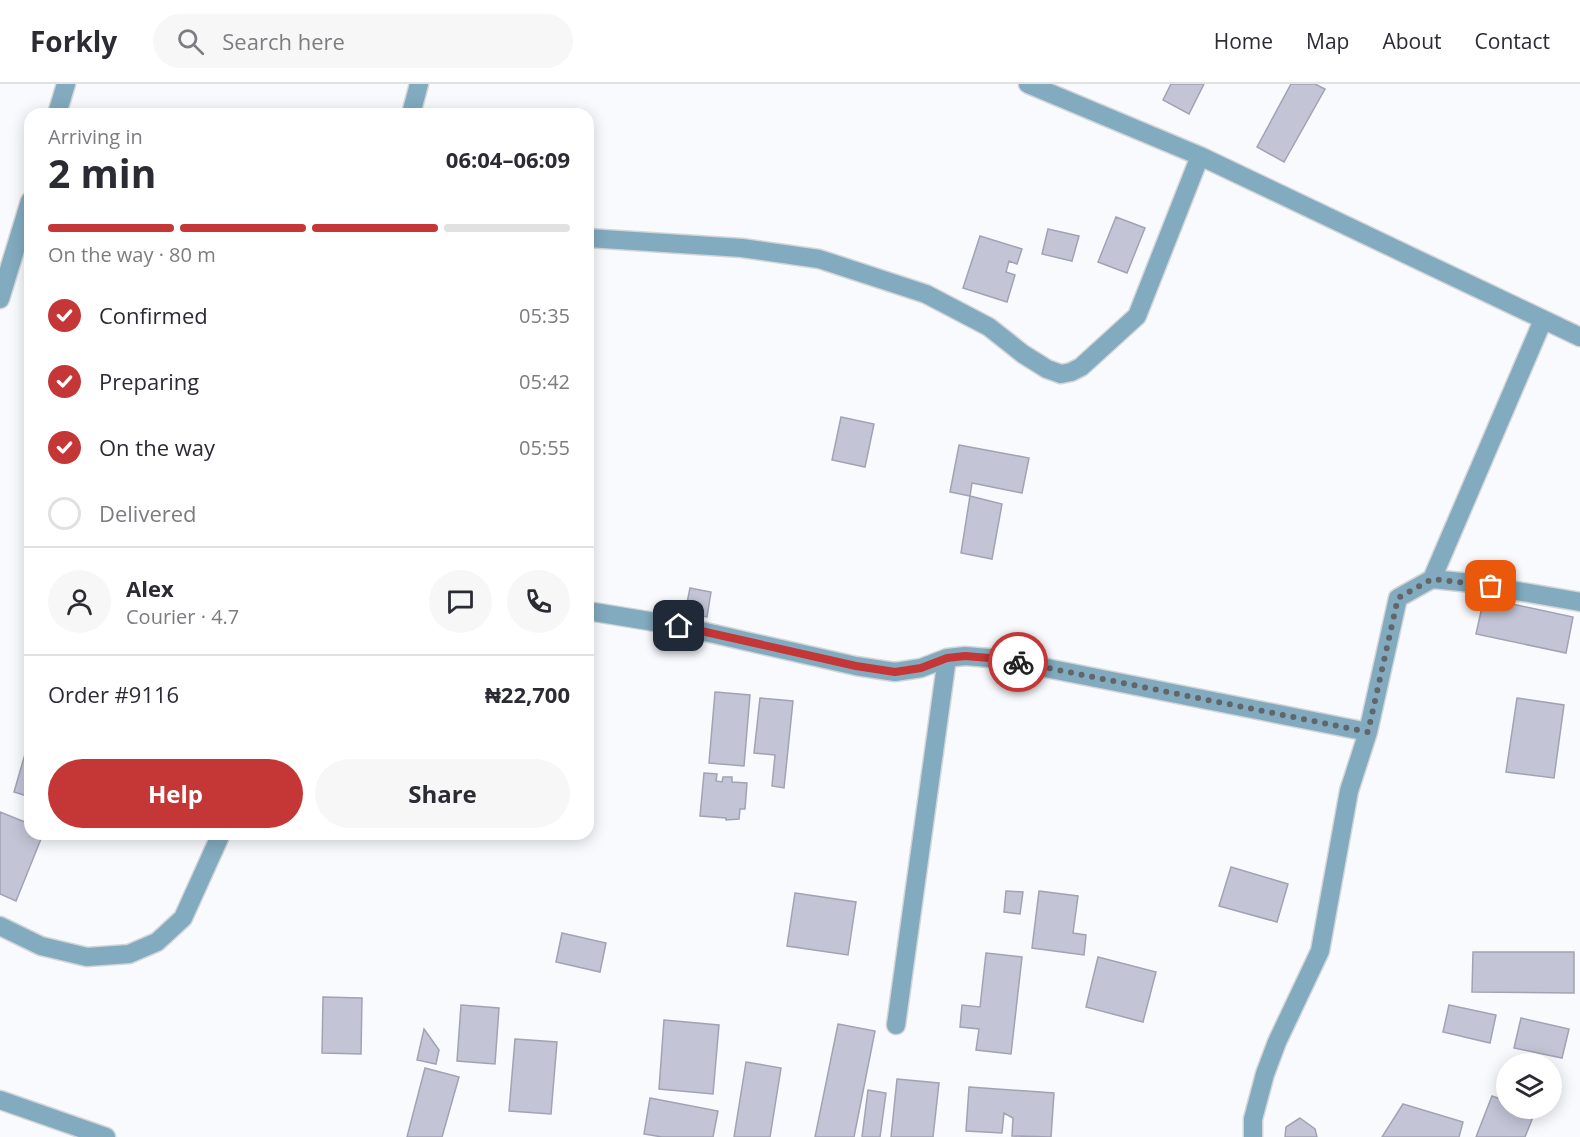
<!DOCTYPE html>
<html lang="en">
<head>
<meta charset="utf-8">
<style>
	body { margin:0; font-family:"Open Sans",sans-serif; background:#f7f7f7; color:#2b2b33; height:100vh; display:flex; flex-direction:column; font-size:22px; white-space:nowrap }
	* { box-sizing:border-box; margin:0 }
	p { font-size:20px; color:#7c7c81 }
	.icon { flex:none; width:33px; height:33px; fill:none; stroke:currentColor; stroke-width:2; stroke-linecap:round; stroke-linejoin:round }
	.map { position:relative; flex:1; overflow:hidden }
	.details { position:absolute; left:24px; top:24px; width:570px; height:732px; display:flex; flex-direction:column; background:#fff; border-radius:18px; box-shadow:0 3px 15px #0003 }
	.details>* { flex:none }
	.fabs { position:absolute; left:1496px; top:969px; display:grid; gap:12px }
	.fabs a { display:grid; place-items:center; width:66px; height:66px; border-radius:50%; background:#fff; box-shadow:0 3px 15px #0003; font-size:30px }
	.pin { position:absolute; display:grid; place-items:center; width:51px; height:51px; color:#fff; margin:-26px; border-radius:12px; box-shadow:0 3px 9px #0006 }
	.courier { position:absolute; display:grid; place-items:center; width:60px; height:60px; margin:-30px; border:4px solid #c53637; border-radius:50%; background:#fff; color:#222; box-shadow:0 2px 8px #0007 }
	.head em { font-style:normal; font-weight:700 }
	.head div { display:flex; flex-direction:column-reverse }
	.head { display:flex; align-items:center; justify-content:space-between; height:102px; padding:0 24px }
	h1 { font-size:39px; font-weight:700; line-height:45px }
	.bar { display:grid; grid-template-columns:repeat(4,1fr); gap:9px 6px; align-content:center; height:72px; padding:0 24px }
	.bar i { height:8px; border-radius:4px; background:#e1e1e2 }
	.bar .current { background:#c53637 }
	.bar p { grid-column:span 4 }
	.line { display:flex; align-items:center; gap:15px; padding:0 24px; border-top:2px solid #e1e1e2 }
	.line div { flex:1 }
	.round { display:grid; place-items:center; flex:none; width:63px; height:63px; border-radius:32px; background:#f7f7f7 }
	ol { padding:0 24px; list-style:none }
	li { display:flex; align-items:center; gap:18px; height:66px }
	li p { margin-inline-start:auto }
	li .icon { padding:6px; border-radius:50%; background:#c53637; color:#fff; stroke-width:4 }
	li:last-child { color:#7c7c81 }
	li i { width:33px; height:33px; border:3px solid #e1e1e2; border-radius:50% }
	.action { display:flex; gap:12px; margin-top:auto; padding:12px 24px }
	.action a { flex:1; height:69px; border-radius:36px; background:#c53637; color:#fff; font-size:24px; font-weight:700; line-height:69px; text-align:center }
	.action a+a { background:#f7f7f7; color:#2b2b33 }
	header { display:flex; align-items:center; gap:36px; box-sizing:border-box; height:84px; padding:0 30px; background:#fff; border-bottom:2px solid #e1e1e2 }
	header strong { font-size:28px }
	nav { display:flex; gap:33px; margin-inline-start:auto; font-size:21px }
	.search { width:420px; height:54px; background:#f7f7f7; display:flex; align-items:center; gap:15px; box-sizing:border-box; padding:0 21px; border-radius:33px; color:#7c7c81; font-size:22px }
	.map>svg:first-child { display:block }
</style>
</head>
<body>
<header>
<strong>Forkly</strong>
<div class="search"><svg class="icon" aria-label="search" viewBox="0 0 24 24"><circle cx="10" cy="10" r="6"/><path d="M15 15l6 6"/></svg>Search here</div>
<nav><a>Home</a><a>Map</a><a>About</a><a>Contact</a></nav>
</header>
<div class="map">
<svg width="1580" height="1053" viewBox="0 0 1580 1053">
	<rect width="100%" height="100%" fill="#f8fafd"/>
	<path fill="#c3c5d7" stroke="#a1a2b4" stroke-width="1.5" d="M1171,0h33l-15,30 -26,-14z
		M1291,0h24l10,5 -41,73 -27,-15z
		M1116,133l29,11 -18,45 -29,-11z
		M1048,145l31,7 -7,25 -30,-7z
		M980,152l42,13 -5,15 -8,-3 -3,11 9,3 -8,27 -44,-14z
		M841,333l33,7 -9,43 -33,-7z
		M959,361l70,13 -7,35 -50,-10 -2,13 -20,-4z
		M970,412l32,8 -10,55 -31,-6z
		M690,504l21,4 -4,25 -22,-4z
		M1484,514l89,19 -7,36 -90,-19z
		M715,608l35,3 -6,71 -35,-3z
		M760,614l33,3 -9,87 -12,-2 3,-31 -21,-2z
		M1517,614l47,7 -10,73 -48,-6z
		M30,653v60l-16,-5z
		M704,689l13,1 -1,7 6,1 1,-5h9v5l15,1 -2,26h-5l-1,10 -13,1v-2l-26,-2z
		M0,728l30,12v10h13l-27,67 -16,-7z
		M1231,783l57,17 -11,38 -58,-16z
		M1006,807l17,1 -3,22 -16,-2z
		M1039,807l39,5 -5,37 13,2 -2,20 -52,-7z
		M795,809l61,9 -8,53 -61,-9z
		M562,849l44,10 -6,29 -44,-10z
		M1473,868h101v41l-102,-1z
		M986,869l36,4 -11,97 -35,-4 3,-21 -19,-2 2,-22 18,2z
		M1098,873l58,15 -13,50 -57,-15z
		M323,913l39,1 -1,56 -39,-1z
		M461,921l38,3 -4,56 -38,-3z
		M1449,921l47,10 -6,28 -47,-11z
		M1521,934l48,11 -7,29 -48,-10z
		M664,936l55,5 -6,69 -54,-5z
		M838,940l37,7 -21,106h-39z
		M424,945l15,21 -3,14 -19,-4z
		M515,955l42,3 -6,72 -42,-3z
		M746,978l35,6 -11,69h-36z
		M425,984l34,9 -17,60h-35z
		M897,995l42,4 -6,54h-42z
		M969,1003l85,6 -3,44 -39,-1 1,-18 -9,-5 -2,20 -36,-2z
		M868,1006l18,3 -6,44h-18z
		M1492,1012l14,5v7h20l9,4 -10,25h-49z
		M650,1014l68,13 -5,26h-51l-18,-3z
		M1403,1020l60,18 -4,15h-77z
		M1300,1034l15,11 2,8h-32l1,-10z"/>
	<g fill="none" stroke-linecap="round" stroke-linejoin="round">
		<defs>
			<path id="minor" d="M1028,0l172,72 380,181
				M57,30l9,-30
				M411,30l8,-30
				M588,154l154,10 77,11 107,35 63,33 34,27 24,15 14,5 10,-2 10,-5 56,-51 63,-160
				M0,215l30,-98
				M1432,495l111,-259
				M588,527l91,15 177,40 39,6 26,-4 26,-10 18,-2 36,3 367,73
				M0,842l41,20 46,11 42,-3 28,-12 26,-24 38,-84
				M896,941l51,-367
				M0,1016l106,37
				M1253,1053v-18l12,-45 12,-32 43,-91 29,-160 19,-59 30,-134 34,-19 39,4 109,19"/>
		</defs>
		<use href="#minor" stroke="#d3d5d9" stroke-width="21"/>
		<use href="#minor" stroke="#82abbf" stroke-width="18"/>
	</g>
	<g fill="none" stroke-linecap="round" stroke-linejoin="round">
		<path stroke="#626569" stroke-width="6" stroke-dasharray="0 10.8" d="M1018,578l350,70 30,-134 34,-19 59,7"/>
		<path stroke="#c53637" stroke-width="8" d="M679,542l177,40 39,6 26,-4 26,-10 18,-2 36,3 17,3"/>
	</g>
</svg>
<div class="fabs">
<a><svg class="icon" aria-label="layers" viewBox="0 0 24 24"><path d="M12 4l9 5-9 5-9-5zM3 14l9 5 9-5"/></svg></a>
</div>
<div class="pin" style="left:1491px;top:502px;background:#ea580c"><svg class="icon" aria-label="bag" viewBox="0 0 24 24"><path d="M5 8h14l-1 12H6zM9 8a3 3 0 0 1 6 0"/></svg></div>
<div class="pin" style="left:679px;top:542px;background:#1f2937"><svg class="icon" aria-label="home" viewBox="0 0 24 24"><path d="M3 11l9-7 9 7M6 9v11h12V9"/></svg></div>
<div class="courier" style="left:1018px;top:578px"><svg class="icon" aria-label="bike" viewBox="0 0 24 24"><circle cx="6" cy="16" r="4"/><circle cx="18" cy="16" r="4"/><path d="M6 16l4-8h5l3 8M10 8l3 8H6M13 5h3"/></svg></div>
<section class="details">
<div class="head"><div><h1>2 min</h1><p>Arriving in</p></div><em>06:04–06:09</em></div>
<div class="bar"><i class="current"></i><i class="current"></i><i class="current"></i><i></i><p>On the way · 80 m</p></div>
<ol>
<li><svg class="icon" aria-label="check" viewBox="0 0 24 24"><path d="M5 12l5 5 9-10"/></svg>Confirmed<p>05:35</p></li>
<li><svg class="icon" aria-label="check" viewBox="0 0 24 24"><path d="M5 12l5 5 9-10"/></svg>Preparing<p>05:42</p></li>
<li><svg class="icon" aria-label="check" viewBox="0 0 24 24"><path d="M5 12l5 5 9-10"/></svg>On the way<p>05:55</p></li>
<li><i></i>Delivered</li>
</ol>
<div class="line" style="height:108px"><a class="round"><svg class="icon" aria-label="person" viewBox="0 0 24 24"><circle cx="12" cy="8" r="4"/><path d="M4 21q1-7 8-7t8 7"/></svg></a><div><b>Alex</b><p>Courier · 4.7</p></div><a class="round"><svg class="icon" aria-label="chat" viewBox="0 0 24 24"><path d="M4 5h16v11H9l-5 4z"/></svg></a><a class="round"><svg class="icon" aria-label="phone" viewBox="0 0 24 24"><path d="M5 4h4l2 5-3 2q2 4 5 5l2-3 5 2v4C11 20 4 13 5 4z"/></svg></a></div>
<div class="line" style="height:78px"><div>Order #9116</div><b>₦22,700</b></div>
<div class="action"><a>Help</a><a>Share</a></div>
</section>
</div>
</body>
</html>
